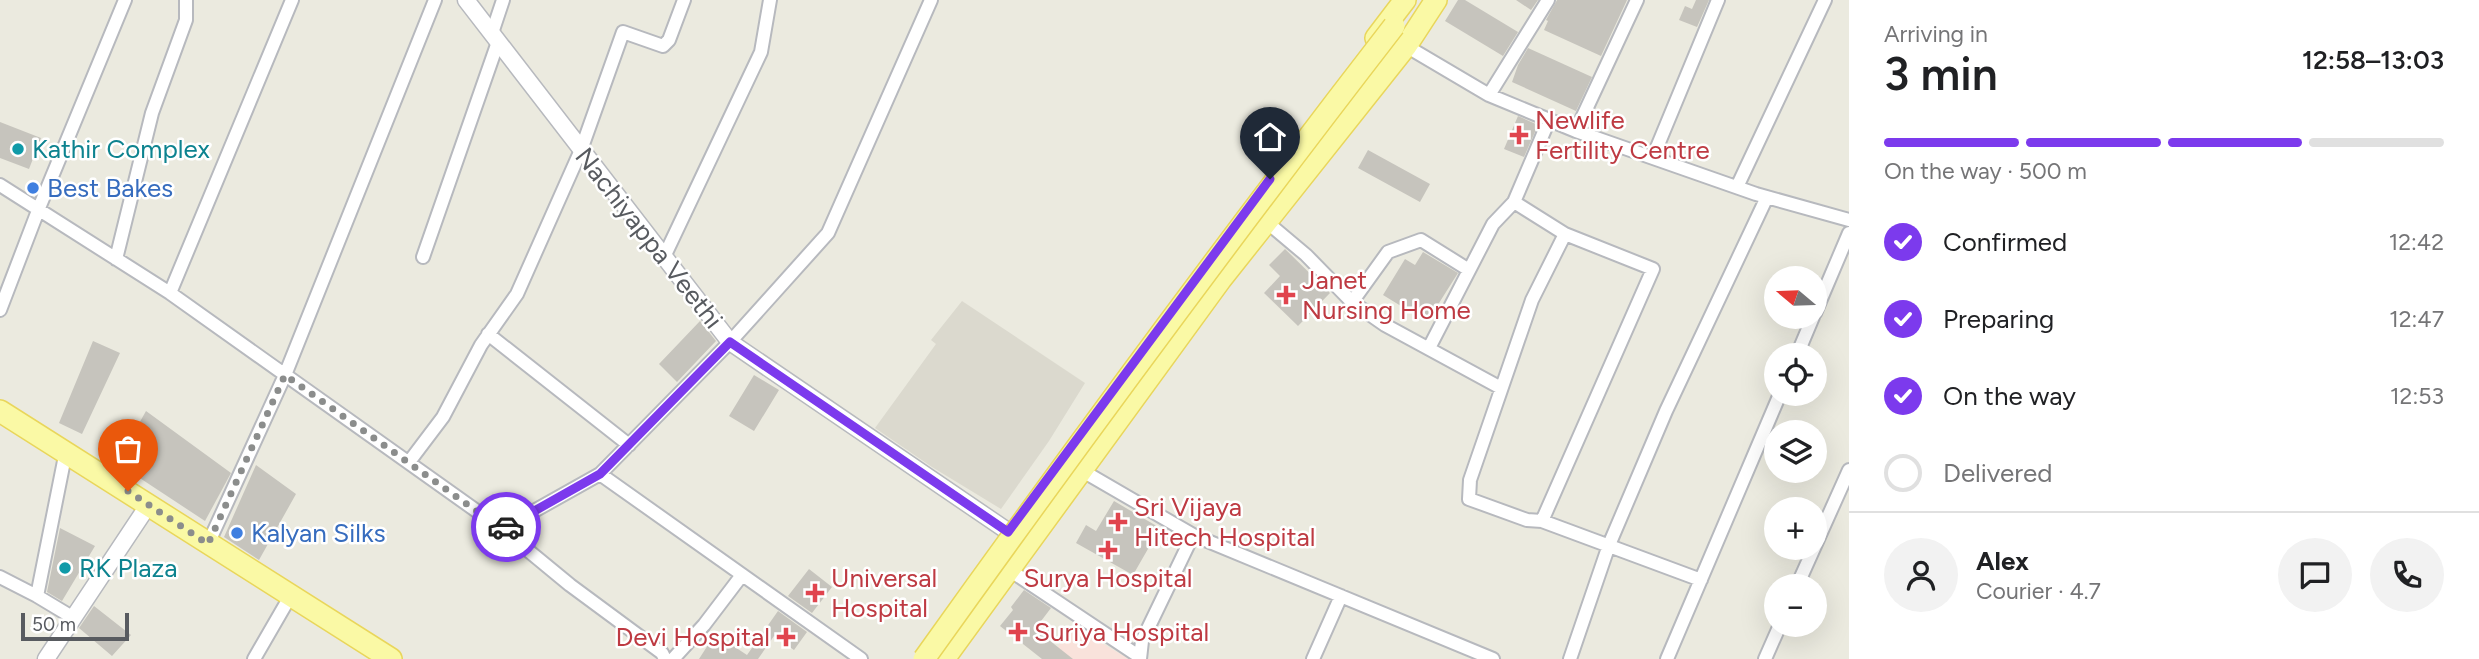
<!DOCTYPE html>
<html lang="en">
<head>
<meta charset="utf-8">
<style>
	body { margin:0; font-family:Figtree,sans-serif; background:#f2f2f2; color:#202124; height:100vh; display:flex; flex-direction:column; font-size:26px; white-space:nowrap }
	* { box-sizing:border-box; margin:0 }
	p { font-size:23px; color:#757577 }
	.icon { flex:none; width:38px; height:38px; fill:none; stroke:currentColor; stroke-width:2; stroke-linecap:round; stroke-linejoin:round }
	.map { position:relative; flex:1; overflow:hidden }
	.panel { display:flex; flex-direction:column; background:#fff; width:630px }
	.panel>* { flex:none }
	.needle { width:46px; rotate:289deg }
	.controls { position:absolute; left:1764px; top:266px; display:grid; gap:14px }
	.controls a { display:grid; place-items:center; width:63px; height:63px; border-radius:50%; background:#fff; box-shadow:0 7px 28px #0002; font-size:35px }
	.scale { position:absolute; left:21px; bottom:18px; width:108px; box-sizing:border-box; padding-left:7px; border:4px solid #585b60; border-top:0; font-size:19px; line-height:24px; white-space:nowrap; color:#585b60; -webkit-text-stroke:5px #fff; paint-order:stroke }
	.pin { position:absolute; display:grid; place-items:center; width:60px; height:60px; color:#fff; margin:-72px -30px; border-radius:50% 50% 50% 0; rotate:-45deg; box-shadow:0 0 7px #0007 }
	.pin .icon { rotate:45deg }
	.courier { position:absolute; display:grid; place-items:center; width:70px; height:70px; margin:-35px; border:5px solid #7c3aed; border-radius:50%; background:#fff; color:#222; box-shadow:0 2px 9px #0007 }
	.overview em { font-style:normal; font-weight:600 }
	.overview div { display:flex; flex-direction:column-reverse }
	.overview { display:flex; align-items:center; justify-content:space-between; height:119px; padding:0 35px }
	h1 { font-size:46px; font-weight:600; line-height:52px }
	.bar { display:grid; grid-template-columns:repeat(4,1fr); gap:10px 7px; align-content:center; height:84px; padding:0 35px }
	.bar i { height:9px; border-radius:5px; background:#e0e0e0 }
	.bar .current { background:#7c3aed }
	.bar p { grid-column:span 4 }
	.line { display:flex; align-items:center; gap:18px; padding:0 35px; border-top:2px solid #e0e0e0 }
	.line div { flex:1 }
	.round { display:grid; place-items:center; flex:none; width:74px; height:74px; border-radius:37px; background:#f2f2f2 }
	ol { padding:0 35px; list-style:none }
	li { display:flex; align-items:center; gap:21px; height:77px }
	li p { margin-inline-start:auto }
	li .icon { padding:7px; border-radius:50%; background:#7c3aed; color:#fff; stroke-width:4 }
	li:last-child { color:#757577 }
	li i { width:38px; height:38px; border:4px solid #e0e0e0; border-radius:50% }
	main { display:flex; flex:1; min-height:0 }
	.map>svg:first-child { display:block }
</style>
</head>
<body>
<main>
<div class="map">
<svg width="1849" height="659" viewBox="0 0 1849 659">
	<rect width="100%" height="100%" fill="#ebeadf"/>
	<path fill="#dbd9ce" d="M962,301l123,82 -36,58 -48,68 -69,-42 -57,-39 61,-84 -5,-4z"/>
	<path fill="#f9e2db" d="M1072,626l57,33h-79z"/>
	<path fill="#c6c4bd" d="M1458,0h7l53,32 -15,24 -58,-35z
		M1516,0h22l-7,10z
		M1557,0h70l-26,56 -57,-26 4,-9 -2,-1z
		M1696,0h13l-12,27 -18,-7 6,-14 7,3z
		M1528,48l64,29 -16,34 -64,-29 6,-17z
		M1518,116l20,9 -14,32 -20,-8z
		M0,122l41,16 -12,31 -29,-11z
		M1368,150l62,34 -10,18 -62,-34z
		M1285,249l45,44 -32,33 -34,-33 16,-17 -11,-11z
		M1423,252l35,21 -31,49 -44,-27 22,-36 10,6z
		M700,321l16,20 -39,41 -18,-18z
		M93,341l27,12 -38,81 -23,-11z
		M754,375l25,15 -25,41 -25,-15z
		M146,411l85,62 -26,48 -88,-58z
		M256,465l40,29 -37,66 -35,-23z
		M1114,501l46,27 -27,47 -57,-32 10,-18 10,6z
		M60,528l35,18 -33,55 -15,-9z
		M809,569l23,18 -20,26 -24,-17z
		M1024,590l27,18 -16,21 38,30h-31l-42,-33 13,-16 -2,-3z
		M94,606l37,29 -19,21 -33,-28z
		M778,611l29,21 -13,18 -20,-14 -16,23h-59l16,-25 32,21z"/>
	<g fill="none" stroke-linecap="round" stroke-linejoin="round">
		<defs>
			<path id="minor" d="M492,33l11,-33
				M1406,46l83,49 87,36 180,63 93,26
				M1489,95l59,-95
				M1576,131l61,-131
				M1653,157l65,-157
				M0,185l170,108 332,236 98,-55 130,-132 98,-109 103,-233
				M1737,187l88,-187
				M1514,202l51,32 88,35 -111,252
				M1268,223l38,32 46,47 33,23 116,63
				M1565,234l-33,66 -62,180 -1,19 58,21 15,1 159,59
				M423,257l75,-215
				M664,257l97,-205 9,-52
				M116,259l36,-146 34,-93v-20
				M170,293l122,-293
				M1352,302l36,-50 33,-12 48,30
				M0,310l39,-102 86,-208
				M1815,313l34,-80
				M488,334l141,111
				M1429,348l64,-124 21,-22 35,-82
				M1797,355l16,-38
				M409,462l34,-45 38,-72 36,-51 64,-144 42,-118 40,14 6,-6 15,-40
				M1081,470l112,65 300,124
				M600,474l261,185
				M502,529l68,56 92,68 3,6
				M208,544l77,-169 150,-375
				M1008,569l132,88
				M0,577l37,19 29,-145
				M1797,586l52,-116
				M37,596l35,21
				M254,659l37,-64
				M673,659l31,-34 38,-50
				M1140,659l2,-18 51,-106
				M1313,659l28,-63
				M1570,659l39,-114 57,-134 101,-214
				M1667,659l113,-265
				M1765,659l15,-34"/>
			<path id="tertiary" d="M466,0l264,342 292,199
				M46,659l103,-155"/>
			<path id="primary" d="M1376,38l29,-38
				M0,411l391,248
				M944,659l277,-380 185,-233 30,-46"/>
		</defs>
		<use href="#minor" stroke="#b7b9be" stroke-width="16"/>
		<use href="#tertiary" stroke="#b7b9be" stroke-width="19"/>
		<use href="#primary" stroke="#e9d65b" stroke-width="24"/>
		<use href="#minor" stroke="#fff" stroke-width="12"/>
		<use href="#tertiary" stroke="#fff" stroke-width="16"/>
		<use href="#primary" stroke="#faf9a5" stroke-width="21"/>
		<defs>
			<path id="primary-bridge" d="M924,659c153,-214 309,-425 470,-633"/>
		</defs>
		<use href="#primary-bridge" stroke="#e9d65b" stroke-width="24" stroke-linecap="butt"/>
		<use href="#primary-bridge" stroke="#faf9a5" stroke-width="21"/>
	</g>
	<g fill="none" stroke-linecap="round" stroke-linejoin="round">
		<path stroke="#8b8d8c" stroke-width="7" stroke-dasharray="0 12.6" d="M128,491l80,53 77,-169 217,154 4,-2"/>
		<path stroke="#7c3aed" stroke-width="9" d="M506,527l94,-53 130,-132 278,190 262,-353"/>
	</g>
	<g fill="#e0444e" stroke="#fff" stroke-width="2.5">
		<path d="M1515.5 124.5h7v7h7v7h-7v7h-7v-7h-7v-7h7z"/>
		<path d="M1282.5 284.5h7v7h7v7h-7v7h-7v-7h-7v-7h7z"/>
		<path d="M1114.5 511.5h7v7h7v7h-7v7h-7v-7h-7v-7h7z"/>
		<path d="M1104.5 539.5h7v7h7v7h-7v7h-7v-7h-7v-7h7z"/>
		<path d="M811.5 582.5h7v7h7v7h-7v7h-7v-7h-7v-7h7z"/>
		<path d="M1014.5 621.5h7v7h7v7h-7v7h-7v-7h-7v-7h7z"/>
		<path d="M782.5 626.5h7v7h7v7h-7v7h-7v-7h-7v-7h7z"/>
	</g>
	<g fill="#0f9aa8" stroke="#fff" stroke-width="2.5">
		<circle cx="18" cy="149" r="7"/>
		<circle cx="65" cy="568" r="7"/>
	</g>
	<g fill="#3f7fe0" stroke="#fff" stroke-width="2.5">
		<circle cx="33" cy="188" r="7"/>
		<circle cx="237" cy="533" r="7"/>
	</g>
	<g text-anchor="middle" stroke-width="5" stroke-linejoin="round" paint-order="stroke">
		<g font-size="26" fill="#be3a42" stroke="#fff" text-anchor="start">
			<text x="1535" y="129">Newlife<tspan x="1535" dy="30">Fertility Centre</tspan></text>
			<text x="1302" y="289">Janet<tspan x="1302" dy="30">Nursing Home</tspan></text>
			<text x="1134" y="516">Sri Vijaya<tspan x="1134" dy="30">Hitech Hospital</tspan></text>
			<text x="831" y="587">Universal<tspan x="831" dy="30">Hospital</tspan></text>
			<text x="1108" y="587" text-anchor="middle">Surya Hospital</text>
			<text x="1034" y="641">Suriya Hospital</text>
			<text x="770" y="646" text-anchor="end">Devi Hospital</text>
		</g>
		<g font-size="26" fill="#0d838f" stroke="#fff" text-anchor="start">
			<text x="32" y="158">Kathir Complex</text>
			<text x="79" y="577">RK Plaza</text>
		</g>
		<g font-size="26" fill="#366cbe" stroke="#fff" text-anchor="start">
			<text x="47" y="197">Best Bakes</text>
			<text x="251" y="542">Kalyan Silks</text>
		</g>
		<g font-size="26" fill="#585b60" stroke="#fff">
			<text transform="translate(649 238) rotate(52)" y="9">Nachiyappa Veethi</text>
		</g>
	</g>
</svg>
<div class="controls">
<a><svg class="needle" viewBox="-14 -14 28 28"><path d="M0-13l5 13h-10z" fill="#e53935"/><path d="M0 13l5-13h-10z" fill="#757577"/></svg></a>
<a><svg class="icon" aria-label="locate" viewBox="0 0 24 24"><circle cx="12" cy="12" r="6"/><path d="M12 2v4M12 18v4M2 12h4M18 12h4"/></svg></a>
<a><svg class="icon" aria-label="layers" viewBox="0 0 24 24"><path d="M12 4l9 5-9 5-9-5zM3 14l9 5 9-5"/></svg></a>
<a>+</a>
<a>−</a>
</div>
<div class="scale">50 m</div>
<div class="pin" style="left:128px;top:491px;background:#ea580c"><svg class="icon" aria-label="bag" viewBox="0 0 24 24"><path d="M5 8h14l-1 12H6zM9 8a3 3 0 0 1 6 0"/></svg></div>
<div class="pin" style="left:1270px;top:179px;background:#1f2937"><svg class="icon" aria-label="home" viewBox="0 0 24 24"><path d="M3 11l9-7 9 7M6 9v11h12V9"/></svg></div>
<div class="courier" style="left:506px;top:527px"><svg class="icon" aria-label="car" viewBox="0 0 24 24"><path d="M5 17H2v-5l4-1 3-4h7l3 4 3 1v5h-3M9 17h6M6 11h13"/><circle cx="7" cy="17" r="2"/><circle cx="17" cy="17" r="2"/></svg></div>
</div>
<section class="panel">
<div class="overview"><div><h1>3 min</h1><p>Arriving in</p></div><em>12:58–13:03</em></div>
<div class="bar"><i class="current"></i><i class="current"></i><i class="current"></i><i></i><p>On the way · 500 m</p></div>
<ol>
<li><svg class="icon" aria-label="check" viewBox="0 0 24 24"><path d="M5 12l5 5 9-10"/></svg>Confirmed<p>12:42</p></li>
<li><svg class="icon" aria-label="check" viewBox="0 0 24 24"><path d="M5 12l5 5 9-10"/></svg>Preparing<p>12:47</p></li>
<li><svg class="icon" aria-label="check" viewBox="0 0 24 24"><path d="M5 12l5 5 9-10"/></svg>On the way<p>12:53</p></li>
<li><i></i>Delivered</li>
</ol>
<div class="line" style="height:126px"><a class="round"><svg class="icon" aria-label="person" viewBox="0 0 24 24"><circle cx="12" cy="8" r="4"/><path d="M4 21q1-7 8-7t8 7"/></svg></a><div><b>Alex</b><p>Courier · 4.7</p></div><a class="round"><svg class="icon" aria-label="chat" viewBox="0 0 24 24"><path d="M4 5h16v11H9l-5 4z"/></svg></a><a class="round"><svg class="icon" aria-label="phone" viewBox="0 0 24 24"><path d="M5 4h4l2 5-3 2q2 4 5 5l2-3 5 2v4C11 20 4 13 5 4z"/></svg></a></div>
</section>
</main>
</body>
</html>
